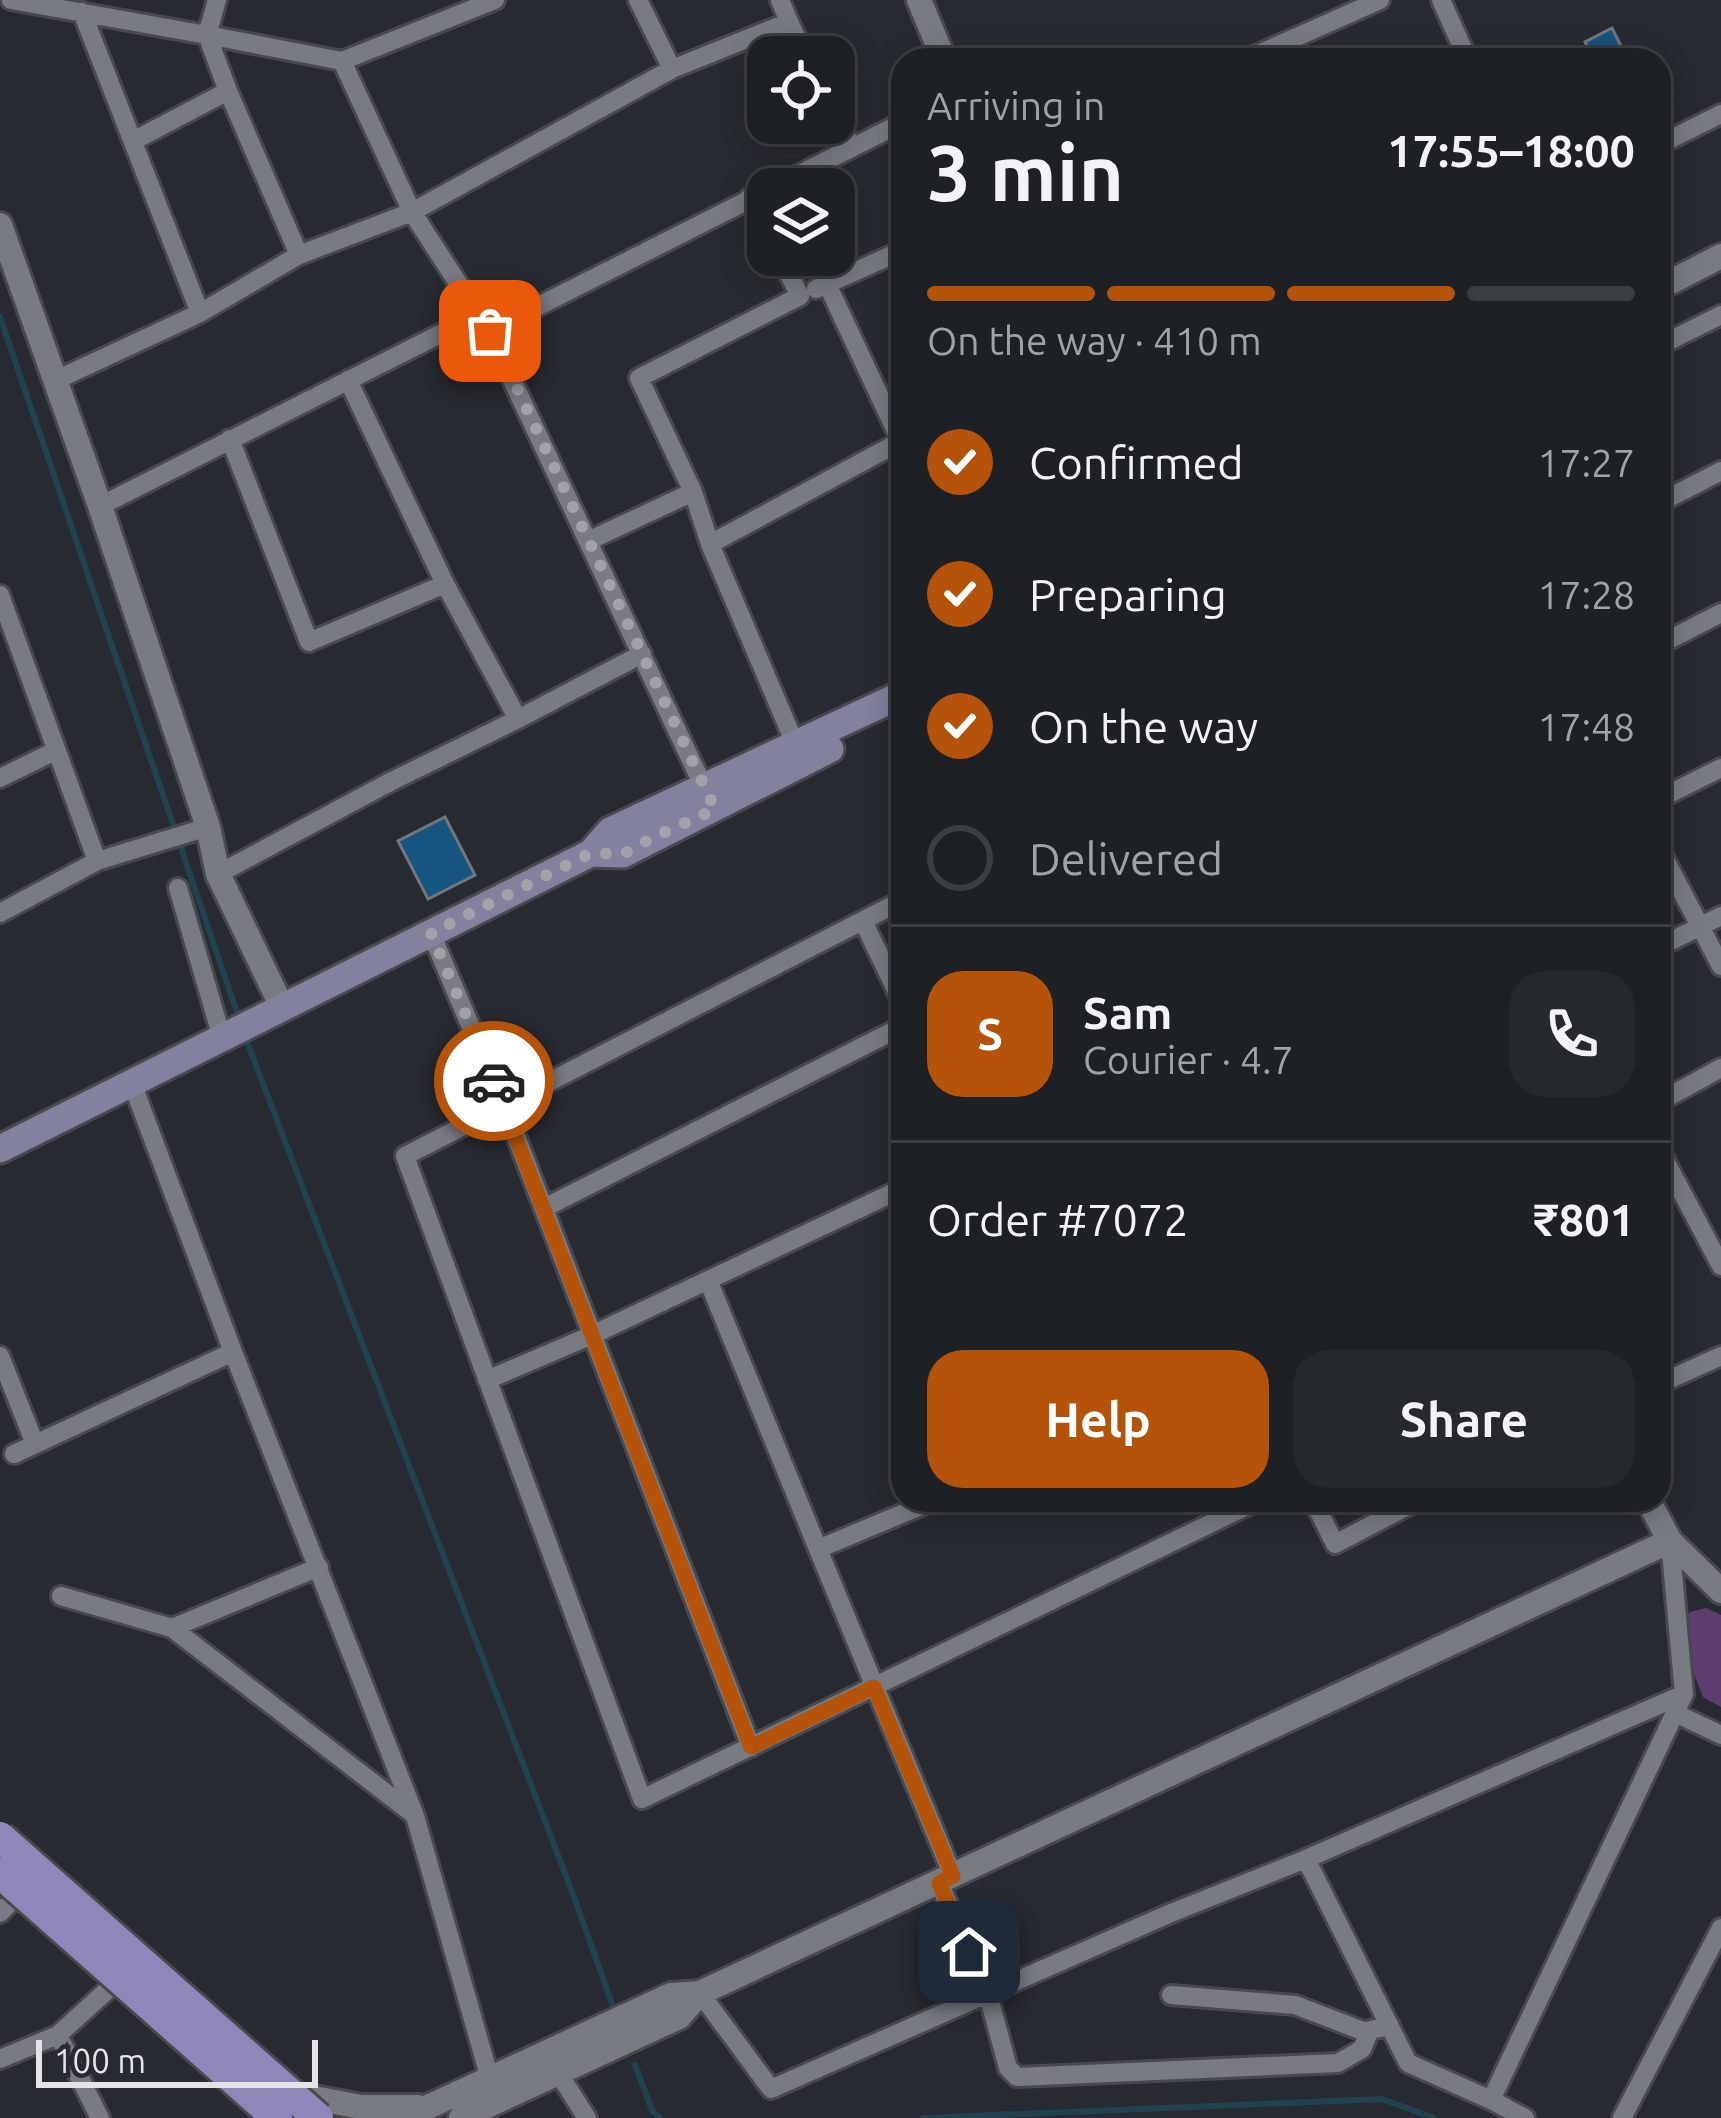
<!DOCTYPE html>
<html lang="en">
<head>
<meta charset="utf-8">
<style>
	body { margin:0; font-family:Ubuntu,sans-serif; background:#25282c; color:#f1f3f6; height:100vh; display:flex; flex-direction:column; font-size:45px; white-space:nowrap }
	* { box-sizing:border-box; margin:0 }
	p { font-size:39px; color:#a0a3a6 }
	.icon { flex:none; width:66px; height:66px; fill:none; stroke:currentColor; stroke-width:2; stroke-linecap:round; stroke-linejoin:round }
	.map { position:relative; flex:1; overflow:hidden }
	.side { position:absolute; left:891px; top:48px; width:780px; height:1464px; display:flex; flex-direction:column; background:#1d2024; border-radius:36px; box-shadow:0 6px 30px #0003,0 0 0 3px #3b3e41 }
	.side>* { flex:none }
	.fabs { position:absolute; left:747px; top:36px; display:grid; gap:24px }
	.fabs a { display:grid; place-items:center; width:108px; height:108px; border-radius:24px; background:#1d2024; box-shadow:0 6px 30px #0003,0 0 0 3px #3b3e41; font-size:60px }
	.scale { position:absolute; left:36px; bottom:30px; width:282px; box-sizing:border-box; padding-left:12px; border:6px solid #e2e4e8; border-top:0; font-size:33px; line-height:42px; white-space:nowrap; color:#e2e4e8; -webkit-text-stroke:9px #272a30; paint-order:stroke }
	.pin { position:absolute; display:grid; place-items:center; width:102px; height:102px; color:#fff; margin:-51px; border-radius:24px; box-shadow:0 6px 18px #0006 }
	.courier { position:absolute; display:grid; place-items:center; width:120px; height:120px; margin:-60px; border:9px solid #b45309; border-radius:50%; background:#fff; color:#222; box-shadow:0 3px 15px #0007 }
	.summary em { font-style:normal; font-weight:700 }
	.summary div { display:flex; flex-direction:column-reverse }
	.summary { display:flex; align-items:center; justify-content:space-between; height:204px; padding:0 36px }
	h1 { font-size:78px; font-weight:700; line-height:90px }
	.bar { display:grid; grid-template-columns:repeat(4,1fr); gap:18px 12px; align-content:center; height:144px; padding:0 36px }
	.bar i { height:15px; border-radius:9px; background:#3b3e41 }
	.bar .active { background:#b45309 }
	.bar p { grid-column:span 4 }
	.line { display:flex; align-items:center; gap:30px; padding:0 36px; border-top:3px solid #3b3e41 }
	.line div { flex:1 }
	.round { display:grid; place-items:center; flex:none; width:126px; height:126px; border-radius:36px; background:#25282c }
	ol { padding:0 36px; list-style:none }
	li { display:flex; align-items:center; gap:36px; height:132px }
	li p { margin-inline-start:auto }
	li .icon { padding:12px; border-radius:50%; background:#b45309; color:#fff; stroke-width:4 }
	li:last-child { color:#a0a3a6 }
	li i { width:66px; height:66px; border:6px solid #3b3e41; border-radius:50% }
	.action { display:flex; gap:24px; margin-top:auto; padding:24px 36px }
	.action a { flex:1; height:138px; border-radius:36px; background:#b45309; color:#fff; font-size:48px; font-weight:700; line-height:138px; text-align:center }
	.action a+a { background:#25282c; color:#f1f3f6 }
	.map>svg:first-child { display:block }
</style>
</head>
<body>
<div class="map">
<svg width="1721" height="2118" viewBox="0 0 1721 2118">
	<rect width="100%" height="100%" fill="#272a30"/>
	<path fill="#5e3d71" d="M1706,1608l15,7v92l-18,-10 -13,-33 -8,-39 8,-13z"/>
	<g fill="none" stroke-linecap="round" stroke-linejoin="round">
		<path stroke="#1e434f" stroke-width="6" d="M0,317l240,704
			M244,1034l330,863 41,115
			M635,2065l17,45 8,8
			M923,2118l459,-19 52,19"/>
	</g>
	<path fill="#175581" stroke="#71777d" stroke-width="3" d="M1612,28l16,32h-34l-9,-18z
		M445,817l30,58 -47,24 -30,-58z"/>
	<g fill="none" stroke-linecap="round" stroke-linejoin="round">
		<defs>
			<path id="minor" d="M11,0l196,35 21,56 71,164
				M217,0l-10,35 135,26 70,151 77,119
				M638,0l34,69
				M780,0l9,22
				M1441,0l27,60
				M82,12l118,301
				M1245,60l135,-60
				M342,61l153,-61
				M834,112l17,34
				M133,141l95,-50
				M1659,145l62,-31
				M749,198l19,36
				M779,255l21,41 -161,82 54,114 17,52 86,202
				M827,284l76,162
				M816,289l87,-39
				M1659,346l62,-31
				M54,381l146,-68 99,-58 113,-43 260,-143 117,-47 17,35
				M230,439l79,203 136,-58 -97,-204
				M1659,503l62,-32
				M100,506l356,-180 33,5
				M588,541l105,-49
				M710,544l193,-104
				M0,595l97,266
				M1659,645l62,-32
				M518,719l124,-65
				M0,778l55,-27
				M706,792l-217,-461 414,-209
				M1659,799l62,-31
				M1659,848l62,118
				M218,874l172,-92 128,-63 -73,-135
				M178,888l44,150
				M903,900l-498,256 237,643 617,-299
				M0,913l97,-52 111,-34
				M863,921l40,83
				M431,933l73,172 247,642
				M1659,947l62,-31
				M132,1083l101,269 182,464 77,270
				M1659,1102l62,-34
				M1659,1149l62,117
				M544,1208l359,-182
				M708,1280l110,269 117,-49
				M0,1356l35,88
				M487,1380l105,-45 311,-147
				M1659,1384l62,-28
				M14,1454l219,-102
				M1313,1500l22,44 84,-44
				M1670,1541l14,153 -378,165 102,204 83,37 193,-406
				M818,1549l135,327
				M61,1596l111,32 240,185
				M172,1628l147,-61
				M1675,1713l46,22
				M939,1883l49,111 20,74 9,9 321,-14 24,-14 8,-19 20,-4
				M0,1913l24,-25
				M700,1993l71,96 400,-176 135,-54
				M1171,1995l124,10 73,28
				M58,2035l42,83
				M0,2059l58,-24 56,-51
				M559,2074l28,44
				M1491,2100l34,18
				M1622,2118l99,-190"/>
			<path id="tertiary" d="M919,0l25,60
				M0,225l100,281 108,321 10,47 64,133
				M1659,288l62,-32
				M1648,1500l22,41 51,50
				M314,2098l47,9h57
				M404,2118l267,-123 29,-2 970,-452
				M461,2118l218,-101 21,-24"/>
			<path id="secondary" d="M591,853l32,1 207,-105
				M0,1149l591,-296 19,-22 293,-137"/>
		</defs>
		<use href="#minor" stroke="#47494e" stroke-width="24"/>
		<use href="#tertiary" stroke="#47494e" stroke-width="30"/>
		<use href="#secondary" stroke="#47494e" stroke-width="33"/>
		<use href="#minor" stroke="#787b82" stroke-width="18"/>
		<use href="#tertiary" stroke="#787b82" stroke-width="24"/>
		<use href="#secondary" stroke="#83829e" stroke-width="27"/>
		<defs>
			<path id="rail" d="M0,1853l306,265"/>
		</defs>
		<use href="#rail" stroke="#93969b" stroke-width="10"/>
		<use href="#rail" stroke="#272a30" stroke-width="6" stroke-dasharray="18" stroke-linecap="butt"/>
		<defs>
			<path id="primary-bridge" d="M0,1837l318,281
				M0,1873l277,245"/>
		</defs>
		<use href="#primary-bridge" stroke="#47494e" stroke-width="36" stroke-linecap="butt"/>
		<use href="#primary-bridge" stroke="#8e88ba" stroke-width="30"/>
	</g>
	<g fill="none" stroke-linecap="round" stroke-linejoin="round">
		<path stroke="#a1a3a8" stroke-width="12" stroke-dasharray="0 21.6" d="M490,331l225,478 -63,29 -29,16 -32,-1 -160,80 63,148"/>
		<path stroke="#b45309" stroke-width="15" d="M494,1081l257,666 123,-60 79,189 -14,7 30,69"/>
	</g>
</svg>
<div class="fabs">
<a><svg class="icon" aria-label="locate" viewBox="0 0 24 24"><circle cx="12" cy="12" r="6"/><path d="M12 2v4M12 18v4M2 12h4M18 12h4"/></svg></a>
<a><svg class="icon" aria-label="layers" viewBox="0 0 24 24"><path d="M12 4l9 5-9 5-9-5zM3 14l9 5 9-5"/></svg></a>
</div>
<div class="scale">100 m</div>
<div class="pin" style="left:490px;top:331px;background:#ea580c"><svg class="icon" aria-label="bag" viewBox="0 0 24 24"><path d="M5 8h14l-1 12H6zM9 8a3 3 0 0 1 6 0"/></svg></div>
<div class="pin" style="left:969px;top:1952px;background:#1f2937"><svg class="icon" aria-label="home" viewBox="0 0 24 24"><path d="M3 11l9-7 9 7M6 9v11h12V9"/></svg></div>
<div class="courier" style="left:494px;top:1081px"><svg class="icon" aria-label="car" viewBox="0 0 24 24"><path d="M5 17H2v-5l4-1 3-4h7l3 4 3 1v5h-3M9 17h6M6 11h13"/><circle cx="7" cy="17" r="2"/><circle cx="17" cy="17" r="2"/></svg></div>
<section class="side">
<div class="summary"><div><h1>3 min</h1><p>Arriving in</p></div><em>17:55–18:00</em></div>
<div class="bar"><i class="active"></i><i class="active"></i><i class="active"></i><i></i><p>On the way · 410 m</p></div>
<ol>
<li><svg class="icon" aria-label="check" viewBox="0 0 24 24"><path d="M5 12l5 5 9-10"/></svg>Confirmed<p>17:27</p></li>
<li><svg class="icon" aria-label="check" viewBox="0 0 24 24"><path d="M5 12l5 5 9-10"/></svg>Preparing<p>17:28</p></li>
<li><svg class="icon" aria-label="check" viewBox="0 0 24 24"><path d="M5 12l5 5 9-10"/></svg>On the way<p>17:48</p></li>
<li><i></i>Delivered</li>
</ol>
<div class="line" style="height:216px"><b class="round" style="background:#b45309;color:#fff">S</b><div><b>Sam</b><p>Courier · 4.7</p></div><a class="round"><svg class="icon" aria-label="phone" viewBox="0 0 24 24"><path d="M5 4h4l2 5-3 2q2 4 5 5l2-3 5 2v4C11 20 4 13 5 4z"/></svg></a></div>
<div class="line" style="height:156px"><div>Order #7072</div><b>₹801</b></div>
<div class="action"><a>Help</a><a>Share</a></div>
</section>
</div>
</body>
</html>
